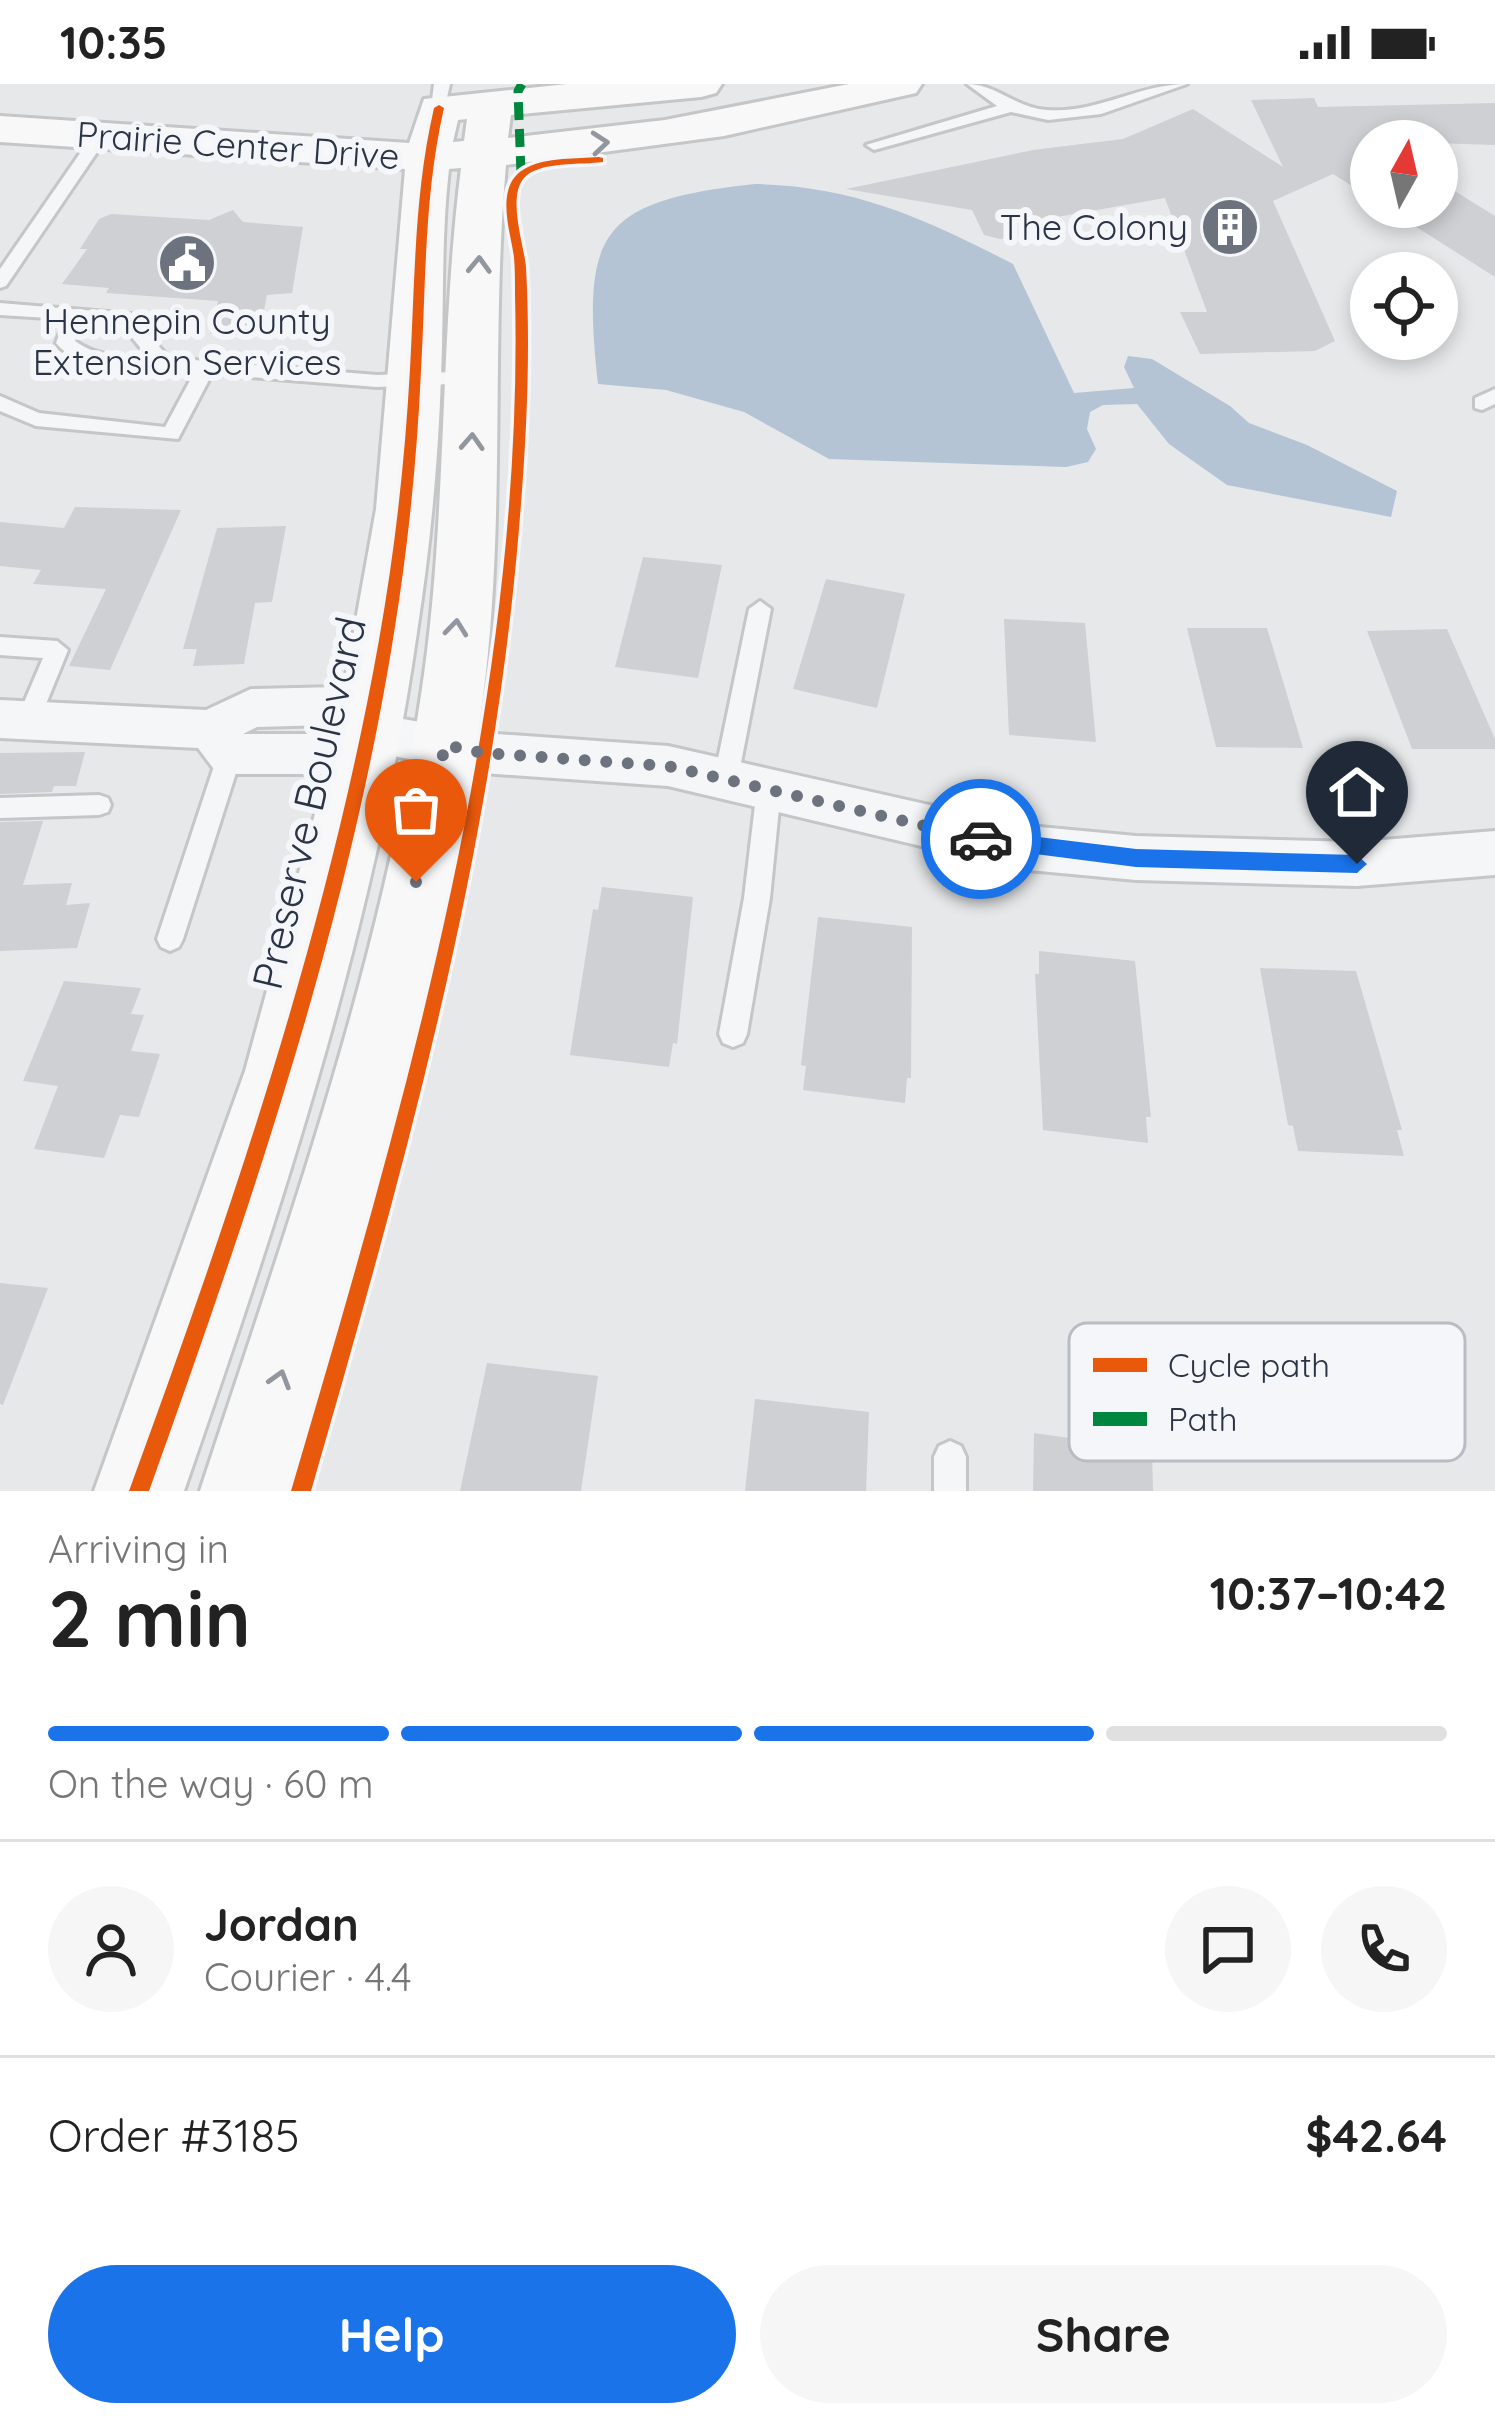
<!DOCTYPE html>
<html lang="en">
<head>
<meta charset="utf-8">
<style>
	body { margin:0; font-family:Quicksand,sans-serif; background:#f6f6f6; color:#222; height:100vh; display:flex; flex-direction:column; font-size:45px; white-space:nowrap }
	* { box-sizing:border-box; margin:0 }
	p { font-size:39px; color:#767676 }
	.icon { flex:none; width:66px; height:66px; fill:none; stroke:currentColor; stroke-width:2; stroke-linecap:round; stroke-linejoin:round }
	.map { position:relative; height:1407px; overflow:hidden }
	.side { display:flex; flex-direction:column; background:#fff; flex:1 }
	.side>* { flex:none }
	.needle { width:78px; rotate:8deg }
	.tools { position:absolute; left:1350px; top:36px; display:grid; gap:24px }
	.tools a { display:grid; place-items:center; width:108px; height:108px; border-radius:50%; background:#fff; box-shadow:0 6px 18px #0003; font-size:60px }
	.pin { position:absolute; display:grid; place-items:center; width:102px; height:102px; color:#fff; margin:-123px -51px; border-radius:50% 50% 50% 0; rotate:-45deg; box-shadow:0 0 12px #0007 }
	.pin .icon { rotate:45deg }
	.courier { position:absolute; display:grid; place-items:center; width:120px; height:120px; margin:-60px; border:9px solid #1a73e8; border-radius:50%; background:#fff; color:#222; box-shadow:0 3px 15px #0007 }
	.head em { font-style:normal; font-weight:700 }
	.head div { display:flex; flex-direction:column-reverse }
	.head { display:flex; align-items:center; justify-content:space-between; height:204px; padding:0 48px }
	h1 { font-size:78px; font-weight:700; line-height:90px }
	.bar { display:grid; grid-template-columns:repeat(4,1fr); gap:18px 12px; align-content:center; height:144px; padding:0 48px }
	.bar i { height:15px; border-radius:9px; background:#e0e0e0 }
	.bar .active { background:#1a73e8 }
	.bar p { grid-column:span 4 }
	.line { display:flex; align-items:center; gap:30px; padding:0 48px; border-top:3px solid #e0e0e0 }
	.line div { flex:1 }
	.round { display:grid; place-items:center; flex:none; width:126px; height:126px; border-radius:63px; background:#f6f6f6 }
	.button { display:flex; gap:24px; margin-top:auto; padding:24px 48px }
	.button a { flex:1; height:138px; border-radius:72px; background:#1a73e8; color:#fff; font-size:48px; font-weight:700; line-height:138px; text-align:center }
	.button a+a { background:#f6f6f6; color:#222 }
	.status { display:flex; justify-content:space-between; align-items:center; height:84px; padding:0 60px; background:#fff; direction:ltr }
	.status svg { height:33px; fill:currentColor }
	.map>svg:first-child { display:block }
</style>
</head>
<body>
<div class="status"><b>10:35</b><svg viewBox="0 0 49 12"><path d="M0 12V9h3v3zM5 12V6h3v6zM10 12V3h3v9zM15 12V0h3v12zM26 1h20v11H26zM47 4h2v5h-2z"/></svg></div>
<div class="map">
<svg width="1495" height="1407" viewBox="0 0 1495 1407">
	<rect width="100%" height="100%" fill="#e6e8ea"/>
	<path fill="#b4c4d5" d="M755,100c100,2 171,35 258,80l61,129 60,-5 -10,-21 4,-11 24,3 78,47 19,17 58,22 90,46 -6,26 -164,-32 -58,-41 -32,-40 -34,1 -13,7 -3,17 9,20 -8,13 -22,5 -237,-8 -85,-47 -78,-22 -68,-6c-17,-153 2,-183 157,-200z"/>
	<path fill="#ced0d3" d="M1314,14l4,9 177,-4v42l-124,-4v57l-38,-24 -60,27 62,140 -20,10 -115,3 -20,-42h27l-42,-114 -125,22 6,13 -46,6 -16,-4 -12,-25 -126,-21 187,-39 90,-11 70,-30 90,58 -32,-67z
		M1437,96l58,36v61l-110,-70h52z
		M233,126l10,12 60,5 -11,66 -25,2 -7,36 -50,3 8,-33 -112,-8 3,-5 -47,-4 25,-35h-7l19,-30 12,-5 98,6z
		M75,423l106,3 -71,160 -41,-4 37,-77 -73,-5 8,-14 -41,-4v-44l64,6z
		M286,442l-14,76 -17,1 -11,61 -51,2 4,-17h-14l34,-121z
		M643,473l79,8 -24,113 -83,-11z
		M826,495l79,15 -28,114 -84,-19z
		M1004,535l81,4 11,119 -87,-7z
		M1187,544h80l36,120 -87,-1z
		M1447,545l48,110v10h-83l-45,-118z
		M85,668l-9,34h-22l-2,6 -52,2v-41z
		M43,737l-20,64 49,-2 -6,22 24,-2 -13,45 -77,3v-129z
		M602,803l91,10 -16,147 -4,-1 -4,24 -99,-12 23,-146 5,1z
		M818,833l94,10 -1,151h-4l-2,25 -102,-13 3,-24 -5,-1z
		M1039,867l96,10 16,156h-5l2,26 -105,-13 -8,-156h4z
		M1260,884l96,3 46,159h-5l7,26 -106,-5 -5,-25 -5,-1z
		M64,897l77,7 -10,26 13,1 -13,36 29,3 -21,63 -19,-2 -16,43 -70,-9 24,-63 -35,-5z
		M0,1199l48,5 -45,117 -3,-1z
		M487,1279l111,13 -17,115h-121z
		M755,1315l114,13 -3,79h-121z
		M1034,1349l118,17 1,41h-120z"/>
	<g fill="none" stroke-linecap="round" stroke-linejoin="round">
		<defs>
			<path id="lane" d="M434,0h16l-6,27 -13,-3z
				M967,0c29,0 49,24 80,26 49,4 92,-26 140,-26l-86,30 -53,6 -37,-8 -137,38 -8,-5 131,-39z
				M94,49l14,3 -102,150 -6,2v-19z
				M0,219l131,11 38,44 208,17 99,-4 9,6 -9,6 -99,4 -165,-13 -34,65 -142,-13 -36,-15v-15l39,17 126,14 29,-54c-43,-4 -107,6 -138,-30l9,-24 -65,-4zM82,237l38,2 28,34c-26,0 -51,0 -73,-16z
				M1495,305v15l-13,6 -7,-2v-10z
				M760,517l11,8 -33,169 -4,7h-16l-4,-7 35,-169z
				M0,553l57,4 11,9 -31,76h-16l-4,-7 26,-61 -43,-3z
				M230,660l8,3 4,7 -59,185 -4,8 -9,4 -9,-4 -4,-8 61,-185 4,-7z
				M769,694l8,3 4,7 -11,110 -23,136 -4,9 -10,4 -10,-4 -4,-9 25,-136 13,-110 4,-7z
				M99,711l9,3 3,7 -3,7 -9,3 -99,3v-20z
				M950,1357l11,5 5,11v34h-32v-34l5,-11z"/>
			<path id="street" d="M337,603l16,6 27,22 103,18 185,13 350,79 118,11 221,6 138,-11v44l-138,11 -221,-6 -118,-11 -350,-83 -185,-13 -111,-21 -46,22h-96l-17,-6 -15,-20 -198,-10v-38l206,10 45,-21zM327,641l5,4 -11,5h-78l14,-7z"/>
			<path id="secondary" d="M567,0h155l-6,9 -15,4 -190,18 -3,23 157,-18 184,-36h73l-6,9 -192,43 -218,29c-15,169 -1,339 -20,507 -32,279 -117,550 -196,819h-90c88,-269 187,-542 225,-824 22,-165 15,-333 36,-499l-12,1c-8,69 -5,139 -8,209 -3,85 -11,170 -24,254 -42,295 -136,578 -233,859h-90l151,-420 88,-323 43,-239 29,-340 -405,-27v-26l409,27 15,-44zM467,35l-3,22 -11,1 5,-22z"/>
		</defs>
		<use href="#lane" stroke="#c4c6c8" stroke-width="6"/>
		<use href="#street" stroke="#c4c6c8" stroke-width="6"/>
		<use href="#secondary" stroke="#c4c6c8" stroke-width="6"/>
		<use href="#lane" fill="#f5f6f7" fill-rule="evenodd"/>
		<use href="#street" fill="#f5f6f7" fill-rule="evenodd"/>
		<use href="#secondary" fill="#f8f8f8" fill-rule="evenodd"/>
		<path stroke="#00873e" stroke-width="9" stroke-dasharray="18 9" stroke-linecap="butt" d="M521,90l-3,-83 4,-7"/>
		<defs>
			<path id="cycleway" d="M439,21l5,3c-20,87 -18,174 -23,263 -4,88 -13,176 -27,262 -47,295 -145,578 -245,858h-20c102,-279 198,-559 250,-851 16,-90 26,-180 31,-271 5,-88 4,-175 24,-261z
				M599,73l4,1v4c-21,3 -64,-1 -79,16 -17,19 0,67 2,89 5,91 0,183 -8,273 -28,325 -117,639 -207,951h-20c113,-384 234,-793 224,-1197 0,-12 0,-25 -1,-37 -4,-28 -21,-74 14,-90 21,-10 48,-8 71,-10z"/>
		</defs>
		<use href="#cycleway" stroke="#f4f6f9" stroke-width="7"/>
		<use href="#cycleway" fill="#e8590c" fill-rule="evenodd"/>
	</g>
	<defs><path id="oneway-chevron" d="M-2-3.5L2.5 0L-2 3.5" fill="none" stroke-width="1.6" stroke-linecap="round" stroke-linejoin="round" transform="scale(3)"/></defs>
	<g stroke="#92969e">
		<use href="#oneway-chevron" transform="translate(600 59) rotate(-5)"/>
		<use href="#oneway-chevron" transform="translate(479 181) rotate(-88)"/>
		<use href="#oneway-chevron" transform="translate(472 358) rotate(-87)"/>
		<use href="#oneway-chevron" transform="translate(456 544) rotate(-84)"/>
		<use href="#oneway-chevron" transform="translate(280 1295) rotate(-73)"/>
	</g>
	<path fill="#1a73e8" d="M981,746l155,19 221,6 10,9 -10,9 -221,-6 -155,-20 -10,-8z"/>
	<g fill="none" stroke-linecap="round" stroke-linejoin="round">
		<path stroke="#6c737f" stroke-width="12" stroke-dasharray="0 21.6" d="M416,798l29,-137 38,8 185,13 313,73"/>
	</g>
	<defs>
		<symbol id="building-disc" viewBox="-11 -11 22 22"><circle r="9.5" fill="#6c737f" stroke="#f4f6f9"/><path d="M-4-6H4V6H1V3H-1V6H-4ZM-2.5-4.3h1.7v1.8h-1.7ZM.8-4.3h1.7v1.8H.8ZM-2.5-1h1.7V.8h-1.7ZM.8-1h1.7V.8H.8Z" fill="#fff"/></symbol>
		<symbol id="civic-disc" viewBox="-11 -11 22 22"><circle r="9.5" fill="#6c737f" stroke="#f4f6f9"/><path d="M-.6-6.5H3V-4.5H.6V-3L4-1V1h2V6H-6V1h2V-1L-.6-3ZM-1.2 2.5V6h2.4V2.5Z" fill="#fff"/></symbol>
	</defs>
	<g fill-rule="evenodd">
		<use href="#building-disc" x="1197" y="110" width="66" height="66"/>
		<use href="#civic-disc" x="154" y="146" width="66" height="66"/>
	</g>
	<g text-anchor="middle" stroke-width="12" stroke-linejoin="round" paint-order="stroke">
		<g font-size="36" fill="#2b3445" stroke="#f4f6f9">
			<text transform="translate(238 61) rotate(4)" y="13">Prairie Center Drive</text>
		</g>
		<g font-size="36" fill="#2b3445" stroke="#f4f6f9" text-anchor="end">
			<text x="1188" y="156">The Colony</text>
			<text x="187" y="250" text-anchor="middle">Hennepin County<tspan x="187" dy="41">Extension Services</tspan></text>
		</g>
		<g font-size="42" fill="#2b3445" stroke="#f4f6f9">
			<text transform="translate(309 719) rotate(-77)" y="15">Preserve Boulevard</text>
		</g>
	</g>
	<rect x="1069" y="1239" width="396" height="138" rx="18" fill="#f4f6f9" stroke="#b8bcc3" stroke-width="3"/>
	<rect x="1093" y="1274" width="54" height="14" fill="#e8590c"/>
	<rect x="1093" y="1328" width="54" height="14" fill="#00873e"/>
	<g font-size="33" fill="#2b3445">
		<text x="1168" y="1293">Cycle path</text>
		<text x="1168" y="1347">Path</text>
	</g>
</svg>
<div class="tools">
<a><svg class="needle" viewBox="-14 -14 28 28"><path d="M0-13l5 13h-10z" fill="#e53935"/><path d="M0 13l5-13h-10z" fill="#767676"/></svg></a>
<a><svg class="icon" aria-label="locate" viewBox="0 0 24 24"><circle cx="12" cy="12" r="6"/><path d="M12 2v4M12 18v4M2 12h4M18 12h4"/></svg></a>
</div>
<div class="pin" style="left:416px;top:798px;background:#ea580c"><svg class="icon" aria-label="bag" viewBox="0 0 24 24"><path d="M5 8h14l-1 12H6zM9 8a3 3 0 0 1 6 0"/></svg></div>
<div class="pin" style="left:1357px;top:780px;background:#1f2937"><svg class="icon" aria-label="home" viewBox="0 0 24 24"><path d="M3 11l9-7 9 7M6 9v11h12V9"/></svg></div>
<div class="courier" style="left:981px;top:755px"><svg class="icon" aria-label="car" viewBox="0 0 24 24"><path d="M5 17H2v-5l4-1 3-4h7l3 4 3 1v5h-3M9 17h6M6 11h13"/><circle cx="7" cy="17" r="2"/><circle cx="17" cy="17" r="2"/></svg></div>
</div>
<section class="side">
<div class="head"><div><h1>2 min</h1><p>Arriving in</p></div><em>10:37–10:42</em></div>
<div class="bar"><i class="active"></i><i class="active"></i><i class="active"></i><i></i><p>On the way · 60 m</p></div>
<div class="line" style="height:216px"><a class="round"><svg class="icon" aria-label="person" viewBox="0 0 24 24"><circle cx="12" cy="8" r="4"/><path d="M4 21q1-7 8-7t8 7"/></svg></a><div><b>Jordan</b><p>Courier · 4.4</p></div><a class="round"><svg class="icon" aria-label="chat" viewBox="0 0 24 24"><path d="M4 5h16v11H9l-5 4z"/></svg></a><a class="round"><svg class="icon" aria-label="phone" viewBox="0 0 24 24"><path d="M5 4h4l2 5-3 2q2 4 5 5l2-3 5 2v4C11 20 4 13 5 4z"/></svg></a></div>
<div class="line" style="height:156px"><div>Order #3185</div><b>$42.64</b></div>
<div class="button"><a>Help</a><a>Share</a></div>
</section>
</body>
</html>
